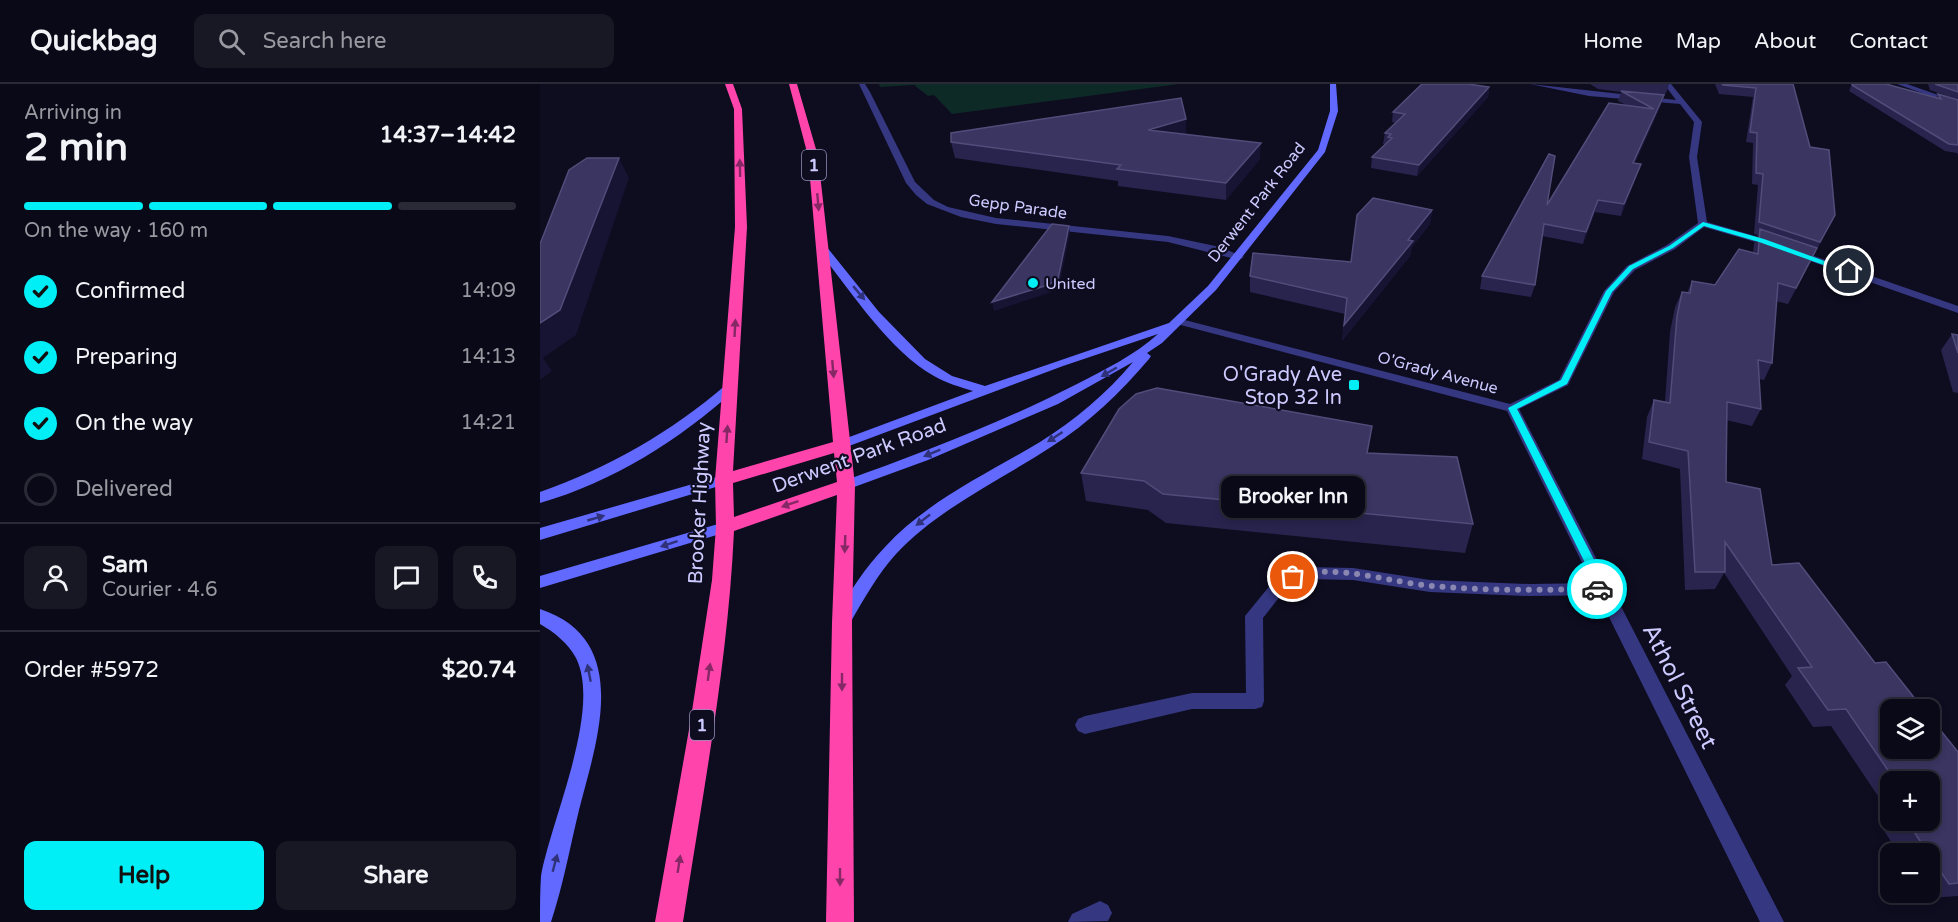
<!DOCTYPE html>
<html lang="en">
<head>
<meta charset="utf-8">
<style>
	body { margin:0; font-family:"Varela Round",sans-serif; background:#181724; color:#f1f3f6; height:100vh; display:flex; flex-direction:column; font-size:22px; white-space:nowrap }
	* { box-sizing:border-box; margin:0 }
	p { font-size:20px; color:#999aa1 }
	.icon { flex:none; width:33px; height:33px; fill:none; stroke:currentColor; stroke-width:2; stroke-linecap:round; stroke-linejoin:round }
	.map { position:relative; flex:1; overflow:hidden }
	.details { display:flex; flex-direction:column; background:#0a0917; width:540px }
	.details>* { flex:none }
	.fabs { position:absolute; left:1340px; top:615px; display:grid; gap:12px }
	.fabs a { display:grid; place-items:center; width:60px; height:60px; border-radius:12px; background:#0a0917; box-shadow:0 3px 9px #0003,0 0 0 2px #2a2a36; font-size:30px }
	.pin { position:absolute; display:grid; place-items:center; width:51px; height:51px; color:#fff; margin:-26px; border:3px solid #fff; border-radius:50%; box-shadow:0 2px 6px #0007 }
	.courier { position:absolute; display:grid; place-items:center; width:60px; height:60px; margin:-30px; border:4px solid #00eef5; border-radius:50%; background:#fff; color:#222; box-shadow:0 2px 8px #0007 }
	.bubble { position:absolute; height:42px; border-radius:12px; background:#0a0917; box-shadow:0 3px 9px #0003,0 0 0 2px #2a2a36; font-size:20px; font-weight:700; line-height:42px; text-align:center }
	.summary em { font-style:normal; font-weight:700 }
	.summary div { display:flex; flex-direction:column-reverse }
	.summary { display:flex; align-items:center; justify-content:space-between; height:102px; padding:0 24px }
	h1 { font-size:39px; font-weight:700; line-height:45px }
	.bar { display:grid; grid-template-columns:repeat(4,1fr); gap:9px 6px; align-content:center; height:72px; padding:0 24px }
	.bar i { height:8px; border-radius:4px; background:#2a2a36 }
	.bar .selected { background:#00eef5 }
	.bar p { grid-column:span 4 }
	.line { display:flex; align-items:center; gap:15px; padding:0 24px; border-top:2px solid #2a2a36 }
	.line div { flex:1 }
	.round { display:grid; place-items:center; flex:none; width:63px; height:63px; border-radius:12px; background:#181724 }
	ol { padding:0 24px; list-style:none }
	li { display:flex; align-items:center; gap:18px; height:66px }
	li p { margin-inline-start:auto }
	li .icon { padding:6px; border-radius:50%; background:#00eef5; color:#111; stroke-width:4 }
	li:last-child { color:#999aa1 }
	li i { width:33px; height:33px; border:3px solid #2a2a36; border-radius:50% }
	.button { display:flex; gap:12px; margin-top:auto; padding:12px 24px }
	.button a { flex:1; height:69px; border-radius:12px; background:#00eef5; color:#111; font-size:24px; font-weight:700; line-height:69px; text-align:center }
	.button a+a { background:#181724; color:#f1f3f6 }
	header { display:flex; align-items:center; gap:36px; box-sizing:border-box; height:84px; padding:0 30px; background:#0a0917; border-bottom:2px solid #2a2a36 }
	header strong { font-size:28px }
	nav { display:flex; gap:33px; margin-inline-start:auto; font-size:21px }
	.search { width:420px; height:54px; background:#181724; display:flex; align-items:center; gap:15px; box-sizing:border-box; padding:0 21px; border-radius:12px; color:#999aa1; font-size:22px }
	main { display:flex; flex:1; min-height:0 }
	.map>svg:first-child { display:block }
</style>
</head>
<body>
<header>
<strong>Quickbag</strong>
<div class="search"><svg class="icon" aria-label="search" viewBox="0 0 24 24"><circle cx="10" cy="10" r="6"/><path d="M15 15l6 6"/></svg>Search here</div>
<nav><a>Home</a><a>Map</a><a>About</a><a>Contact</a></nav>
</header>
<main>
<section class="details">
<div class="summary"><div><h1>2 min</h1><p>Arriving in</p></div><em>14:37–14:42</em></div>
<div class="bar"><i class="selected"></i><i class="selected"></i><i class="selected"></i><i></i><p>On the way · 160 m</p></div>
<ol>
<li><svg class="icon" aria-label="check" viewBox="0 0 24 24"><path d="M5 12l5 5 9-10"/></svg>Confirmed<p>14:09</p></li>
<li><svg class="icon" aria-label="check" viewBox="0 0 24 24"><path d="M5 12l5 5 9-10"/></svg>Preparing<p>14:13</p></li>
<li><svg class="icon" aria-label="check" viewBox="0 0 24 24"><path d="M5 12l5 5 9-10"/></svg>On the way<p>14:21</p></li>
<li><i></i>Delivered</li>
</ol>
<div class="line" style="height:108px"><a class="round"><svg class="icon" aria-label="person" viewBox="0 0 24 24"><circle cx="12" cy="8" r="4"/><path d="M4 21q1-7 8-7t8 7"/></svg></a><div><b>Sam</b><p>Courier · 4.6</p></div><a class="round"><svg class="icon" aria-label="chat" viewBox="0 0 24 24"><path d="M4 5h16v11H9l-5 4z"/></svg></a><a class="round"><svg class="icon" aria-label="phone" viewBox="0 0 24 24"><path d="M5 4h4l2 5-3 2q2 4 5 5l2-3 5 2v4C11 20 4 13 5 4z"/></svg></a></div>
<div class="line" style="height:78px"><div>Order #5972</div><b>$20.74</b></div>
<div class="button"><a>Help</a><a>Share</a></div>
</section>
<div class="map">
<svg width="1418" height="838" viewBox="0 0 1418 838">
	<rect width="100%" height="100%" fill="#0e0c1f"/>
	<path fill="#0e2a27" d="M339,0h300l-227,30 -18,-19 -6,1 -14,-11 -34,2z"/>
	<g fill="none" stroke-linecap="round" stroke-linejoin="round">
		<path fill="#353781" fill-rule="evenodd" d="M764,483l49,1 77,12 99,4 74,-1 6,2 2,4 -2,4 -6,2 -74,1 -99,-4 -77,-12 -48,-1 -17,7 -25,32 1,83 -2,6 -7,2h-63l-107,25 -7,-3 -3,-6 3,-6 7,-3 107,-23h54l-1,-77 31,-38z
			M560,817l8,4 4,8 -4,8 -40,1 4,-8z"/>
		<path fill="#353781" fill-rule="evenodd" d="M319,0h6l5,8 45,90 19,18 14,7 48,11 172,18 52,11 24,10 -5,3 -71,-18 -172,-18 -35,-7 -34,-13 -11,-9 -10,-12z
			M990,0l146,16 -12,-16h7l31,38 -5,35 10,65 58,17 193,67v7l-199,-70 -55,-16 -29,22 -40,21 -21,22 -46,93 -49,24 265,513h-24l-253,-511 -334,-88 -2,-2 6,-3 333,86 49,-24 45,-89 23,-25 40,-21 31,-22 -9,-66 5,-35 -14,-18 -91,-8z
			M1357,0h10l51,18v4z"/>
		<path fill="#6169ff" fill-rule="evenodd" d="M790,0h6l2,27 -13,41 -109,138 -54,53 -15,10 4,3 -2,3c-29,34 -60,64 -98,88 -52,34 -112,61 -155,107 -19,21 -32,45 -46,69l-6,2 -6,-2 -3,-5c14,-26 30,-50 50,-71 42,-46 102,-73 155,-105 35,-22 66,-48 93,-80l-75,42 -130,56 -82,30 -7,-5 2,-3c80,-29 160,-59 236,-98 27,-14 58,-29 81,-50l-95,32 -222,83 -7,-4 2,-3 137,-51c-13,-4 -27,-8 -39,-15 -46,-26 -83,-85 -116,-126v-4h8l53,66 46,47 27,17 33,10 184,-63 39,-37 110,-136 12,-39z
			M191,299l6,4 -2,3c-56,50 -122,92 -195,113v-11c70,-25 130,-59 187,-108z
			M184,391l5,2 2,3 -2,3 -189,57v-12z
			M185,438l5,1 3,4 -3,4 -190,57v-12z
			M0,525c94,31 56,134 39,201 -9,37 -16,76 -28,112h-11c0,-15 0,-31 1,-46 10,-56 61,-166 35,-218 -8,-15 -22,-26 -36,-34z"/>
		<path fill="#ff45ac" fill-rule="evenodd" d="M185,0h8l9,25 5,118 -14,244 100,-29 -25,-286 -19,-72h8l21,72 37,329 -3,138 2,299h-28l6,-299 5,-128 -103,36c-6,131 -31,261 -51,391h-28l35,-198 22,-144 4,-53 -1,-47 20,-253 -1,-118zM294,369l3,29 -103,35 -1,-34z"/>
	</g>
	<path fill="#28244e" d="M1050,0h79l-2,7 -3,5h-1l-2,9 -26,58 2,12 -16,41 -26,-4 -12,32 -41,-8 -7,49 -4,12 -51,-8 2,-13 65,-71 79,-100 -8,-4 3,-9 -23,-3z
		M1175,0h78l17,63 25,68 -47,89 -12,-3 -4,62 -8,17 -5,-1 2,30 -9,17 -26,-6v62l46,83 103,98 83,89v144l-29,2 -4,-6h4v-38h-30l-16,-25 9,-9h37v-38h-39v32l-59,-88 -18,1 -28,-42 7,-9 -68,-103 -9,16 -30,1 -5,-121 -38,-10 5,-42 7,-17 11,2 5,-70 5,-25 7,-15 5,1 5,-12 23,4 38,-33 1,-8 4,-9 -4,-1 4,-49 -6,-1 1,-41 -7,-1 7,-45 -34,-3z
		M1312,0l84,14 2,-4 20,6v55l-1,-2 -12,-2 -96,-60z
		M1388,0h30v16l-28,-10z
		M949,3l-1,10 -71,79 -46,-8 1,-11 13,-13h-2l2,-11 11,-10 -4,-1 1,-10z
		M645,50l75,25 -34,41 -108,-14v-5l-163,-23 -4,-16 235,-8z
		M892,126l-2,14 -18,23 -2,9 -68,85 3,-27 -95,-22v-16l101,-14z
		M1412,250l6,1v58l-5,-1 -12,-42z
		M829,369l104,71 -8,29 -299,-30 -18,-13 -62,-9 -5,-28z"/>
	<path fill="#161333" d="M949,3l-1,10 -71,79 2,-11z
		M1124,11l-3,10 -31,69 3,-11z
		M646,35v15l-36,12 -2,-16z
		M721,59l-1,16 -34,41v-17z
		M79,74l10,20 -53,157 -33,23 9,13 -12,9v-57z
		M1101,80l-4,11 -16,41 3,-12z
		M1058,116l-3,12 -12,32 3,-12z
		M892,126l-2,14 -18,23 -2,9 -68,85 2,-16 64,-85z
		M529,142l1,8 -11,53 -10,6 -55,18 -2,-9z"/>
	<path fill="#3a3561" stroke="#514d7a" stroke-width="1.5" d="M882,0h46l21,3 -70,78 -47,-8 20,-19 -4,-1 3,-3 -6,-1 20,-19 -12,-2z
		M1182,0h71l17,63 19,3 6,65 -15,27 -61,-20 4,-48 -7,-1 1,-40 -7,-1 6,-44 -33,-3z
		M1312,0h34l55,15 -3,-5 20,6v45l-9,-1 -97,-59z
		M1395,0h23v8z
		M1081,7l43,4 -31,68 8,1 -17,40 -26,-4 -12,32 -42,-8 -9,61 -53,-9 67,-122 6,2 -8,49 62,-102 45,6z
		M641,14l5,21 -38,11 113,13 -35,40 -109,-14 4,-4 -170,-23v-9z
		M47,74h32l-59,152 -20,13v-79l29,-74z
		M833,114l59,12 -24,30 5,1 -69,84 3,-27 -97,-22 3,-23 98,9 6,-47z
		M512,140l17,2 -11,53 -10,6 -56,17z
		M1220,145l57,19 -21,40 -18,-5 -6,80 -14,-3 3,49 -34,-7 -1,80 34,7 12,76 27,-2 76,100 11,-1 38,48h-34v38h39v-32l29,36v131l-9,1 -43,-64h23v-38h-33l-50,-73 -18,1 -30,-42 14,-1 -87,-125v30h-30l-7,-121 -39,-9 5,-42 16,3 7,-87 5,-24 8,1 2,-12 23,4 24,-36 19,5z
		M1412,250l6,1v18z
		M617,304l215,38 -5,27 90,4 16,67 -310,-30 -19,-13 -63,-8 38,-64 17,-15z"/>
	<defs><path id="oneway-solid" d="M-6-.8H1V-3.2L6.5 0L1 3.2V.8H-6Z" transform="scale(1.5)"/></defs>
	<g fill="#862866">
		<use href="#oneway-solid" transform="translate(200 84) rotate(-91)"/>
		<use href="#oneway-solid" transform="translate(278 118) rotate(85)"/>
		<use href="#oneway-solid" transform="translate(195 244) rotate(-87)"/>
		<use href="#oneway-solid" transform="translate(293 285) rotate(85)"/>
		<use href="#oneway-solid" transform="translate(187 350) rotate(-86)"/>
		<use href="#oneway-solid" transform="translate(250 420) rotate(161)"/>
		<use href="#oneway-solid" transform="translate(305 460) rotate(92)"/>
		<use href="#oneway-solid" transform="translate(169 588) rotate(-82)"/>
		<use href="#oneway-solid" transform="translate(302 598) rotate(90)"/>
		<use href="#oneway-solid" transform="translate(139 780) rotate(-81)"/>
		<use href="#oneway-solid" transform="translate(300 793) rotate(90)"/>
	</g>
	<g fill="#2f3179">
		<use href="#oneway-solid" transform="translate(319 209) rotate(50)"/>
		<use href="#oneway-solid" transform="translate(569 288) rotate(150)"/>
		<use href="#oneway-solid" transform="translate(515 353) rotate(147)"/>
		<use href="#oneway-solid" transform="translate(392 369) rotate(158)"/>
		<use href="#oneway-solid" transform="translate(56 434) rotate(-16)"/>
		<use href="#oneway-solid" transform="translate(383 436) rotate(142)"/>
		<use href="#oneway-solid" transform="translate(129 460) rotate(162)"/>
		<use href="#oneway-solid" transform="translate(49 589) rotate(-101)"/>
		<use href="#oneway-solid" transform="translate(15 779) rotate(-75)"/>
	</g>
	<path fill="#00eef5" d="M1163,138l61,17 88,32 -6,2 -87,-31 -55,-16 -31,22 -40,21 -21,23 -45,92 -50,25 92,180 -2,3 -10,1 -6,-4 5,-4 -88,-177 53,-28 45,-89 23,-25 40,-20z"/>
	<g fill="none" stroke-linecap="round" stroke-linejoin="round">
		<path stroke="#8a88b1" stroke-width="6" stroke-dasharray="0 10.8" d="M753,493c38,-15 99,6 140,9 54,5 109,4 164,3"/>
	</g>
	<g fill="#00eef5" stroke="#0e0c1f" stroke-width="2">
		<circle cx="493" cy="199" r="6"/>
		<rect x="808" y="295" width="12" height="12" rx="3"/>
	</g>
	<g text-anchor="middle" stroke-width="4.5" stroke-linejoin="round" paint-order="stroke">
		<g font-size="16" fill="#cccaff" stroke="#0e0c1f">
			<text transform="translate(716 118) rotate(-52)" y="6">Derwent Park Road</text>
			<text transform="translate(478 122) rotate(8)" y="6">Gepp Parade</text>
			<text transform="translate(898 288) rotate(15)" y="6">O'Grady Avenue</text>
		</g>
		<g font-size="16" fill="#cccaff" stroke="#0e0c1f" text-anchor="start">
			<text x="505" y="205">United</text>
		</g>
		<g fill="#0e0c1f" stroke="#9391bc" stroke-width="1.5">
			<rect x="262" y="66" width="24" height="30" rx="4.5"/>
			<rect x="150" y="626" width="24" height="30" rx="4.5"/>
		</g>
		<g font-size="18" font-weight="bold" fill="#cccaff">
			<text x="274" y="87">1</text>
			<text x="162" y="647">1</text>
		</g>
		<g font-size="20" fill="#cccaff" stroke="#0e0c1f" text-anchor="end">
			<text x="802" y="297">O'Grady Ave<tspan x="802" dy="23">Stop 32 In</tspan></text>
		</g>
		<g font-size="20" fill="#cccaff" stroke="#0e0c1f">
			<text transform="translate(319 371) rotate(-20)" y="7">Derwent Park Road</text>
			<text transform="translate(159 419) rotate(-87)" y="7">Brooker Highway</text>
		</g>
		<g font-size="24" fill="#cccaff" stroke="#0e0c1f">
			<text transform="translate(1140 602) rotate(63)" y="8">Athol Street</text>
		</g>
	</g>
</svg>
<div class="fabs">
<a><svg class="icon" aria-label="layers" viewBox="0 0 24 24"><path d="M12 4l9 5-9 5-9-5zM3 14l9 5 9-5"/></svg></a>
<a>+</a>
<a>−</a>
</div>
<div class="pin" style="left:753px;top:493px;background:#ea580c"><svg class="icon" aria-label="bag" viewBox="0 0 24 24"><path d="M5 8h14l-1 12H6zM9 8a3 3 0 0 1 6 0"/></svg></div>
<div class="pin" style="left:1309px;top:187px;background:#1f2937"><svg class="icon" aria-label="home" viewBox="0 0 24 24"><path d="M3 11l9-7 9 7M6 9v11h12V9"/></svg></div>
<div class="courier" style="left:1057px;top:505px"><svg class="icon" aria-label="car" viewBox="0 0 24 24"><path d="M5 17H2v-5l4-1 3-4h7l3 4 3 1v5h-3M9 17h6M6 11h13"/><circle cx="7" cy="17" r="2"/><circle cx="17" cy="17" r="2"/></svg></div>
<div class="bubble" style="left:681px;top:392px;width:144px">Brooker Inn</div>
</div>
</main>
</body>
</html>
